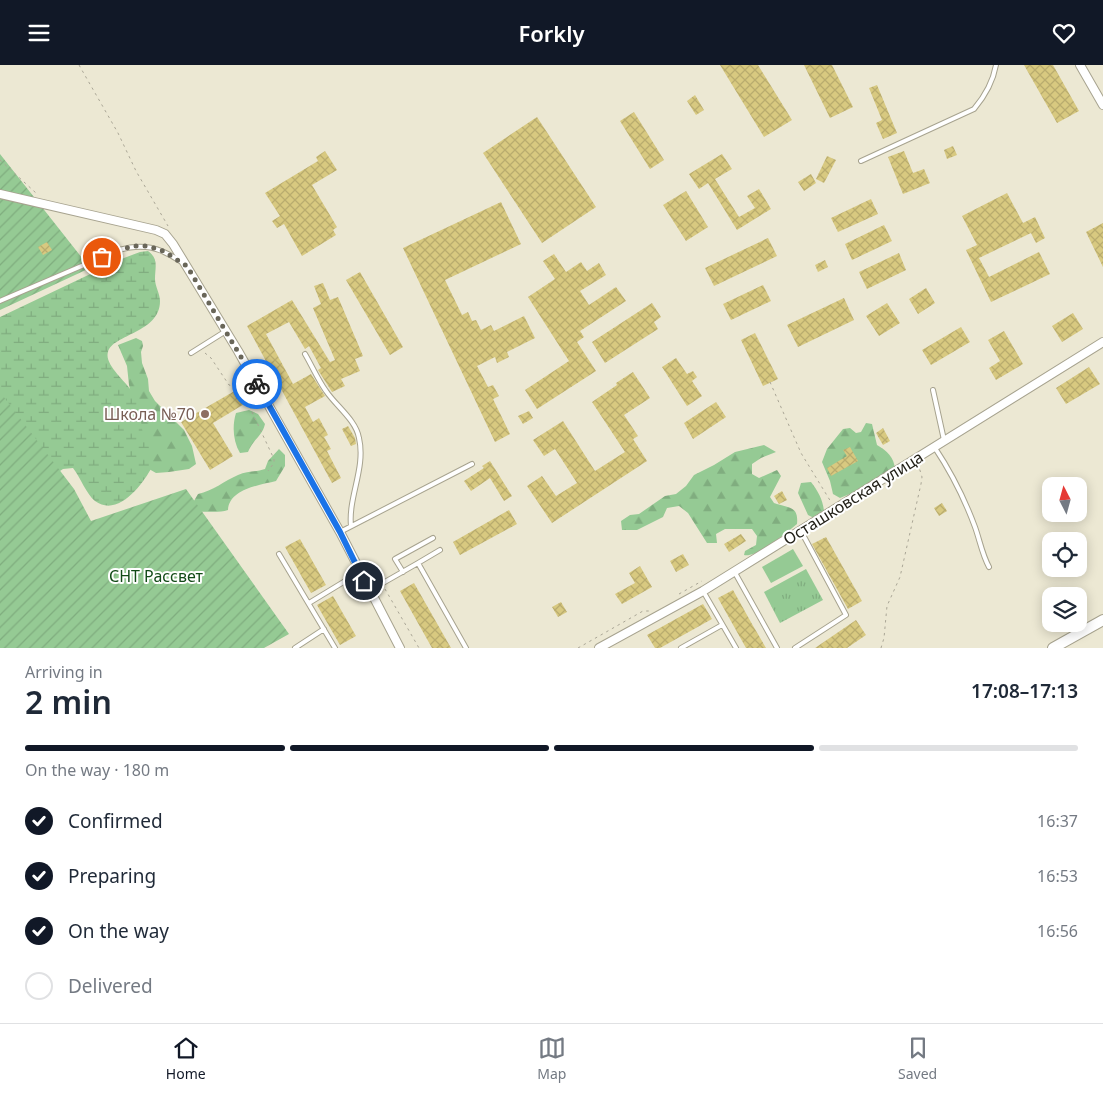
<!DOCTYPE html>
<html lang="en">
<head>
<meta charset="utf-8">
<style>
	body { margin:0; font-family:"Noto Sans",sans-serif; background:#f2f2f3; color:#1f2937; height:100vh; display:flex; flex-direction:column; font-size:19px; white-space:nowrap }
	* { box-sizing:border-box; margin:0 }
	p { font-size:16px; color:#747a83 }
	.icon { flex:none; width:28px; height:28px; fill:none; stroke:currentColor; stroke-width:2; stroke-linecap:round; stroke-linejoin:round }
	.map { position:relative; height:583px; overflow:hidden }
	.side { display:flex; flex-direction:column; background:#fff; flex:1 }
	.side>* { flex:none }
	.needle { width:32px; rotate:354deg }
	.fabs { position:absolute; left:1042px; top:412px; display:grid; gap:10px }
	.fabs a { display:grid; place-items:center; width:45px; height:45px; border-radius:10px; background:#fff; box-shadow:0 2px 12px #0003; font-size:25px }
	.pin { position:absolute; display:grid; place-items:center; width:42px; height:42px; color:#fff; margin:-21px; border:2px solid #fff; border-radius:50%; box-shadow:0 1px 5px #0007 }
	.courier { position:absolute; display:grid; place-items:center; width:50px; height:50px; margin:-25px; border:4px solid #1a73e8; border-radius:50%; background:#fff; color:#222; box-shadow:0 1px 6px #0007 }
	.overview em { font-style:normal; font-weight:600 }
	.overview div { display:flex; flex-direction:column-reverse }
	.overview { display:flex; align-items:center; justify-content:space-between; height:85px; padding:0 25px }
	h1 { font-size:32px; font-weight:600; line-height:38px }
	.bar { display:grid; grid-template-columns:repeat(4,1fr); gap:8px 5px; align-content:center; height:60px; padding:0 25px }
	.bar i { height:6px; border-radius:4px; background:#e0e1e3 }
	.bar .selected { background:#111827 }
	.bar p { grid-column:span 4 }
	ol { padding:0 25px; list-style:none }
	li { display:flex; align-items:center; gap:15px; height:55px }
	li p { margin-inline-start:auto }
	li .icon { padding:5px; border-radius:50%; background:#111827; color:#fff; stroke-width:4 }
	li:last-child { color:#747a83 }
	li i { width:28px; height:28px; border:2px solid #e0e1e3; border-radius:50% }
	header { display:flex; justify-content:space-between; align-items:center; height:65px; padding:0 25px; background:#111827; color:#fff; font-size:22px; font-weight:600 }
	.tabs { display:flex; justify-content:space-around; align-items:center; height:70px; border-top:1px solid #e0e1e3; background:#fff; font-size:14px; color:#747a83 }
	.tabs a { display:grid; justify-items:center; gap:2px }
	.tabs .selected { color:#111827 }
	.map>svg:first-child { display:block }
</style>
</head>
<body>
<header><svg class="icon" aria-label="menu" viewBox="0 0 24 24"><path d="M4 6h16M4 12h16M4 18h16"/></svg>Forkly<svg class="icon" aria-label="heart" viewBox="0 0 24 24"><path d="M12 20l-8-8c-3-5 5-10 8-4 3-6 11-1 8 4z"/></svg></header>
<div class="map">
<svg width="1103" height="583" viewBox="0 0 1103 583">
	<defs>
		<pattern id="forest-firs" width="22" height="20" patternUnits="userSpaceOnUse" patternTransform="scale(1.25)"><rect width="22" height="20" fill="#95ca94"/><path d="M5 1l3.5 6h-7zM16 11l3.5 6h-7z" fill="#80ad7f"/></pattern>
		<pattern id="wetland-marsh" width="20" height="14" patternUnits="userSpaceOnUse" patternTransform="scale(1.25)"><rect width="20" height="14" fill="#95ca94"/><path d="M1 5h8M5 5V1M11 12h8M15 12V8" fill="none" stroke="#80ad7f"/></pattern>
		<pattern id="park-tufts" width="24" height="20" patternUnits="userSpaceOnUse" patternTransform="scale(1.25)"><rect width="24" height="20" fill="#95ca94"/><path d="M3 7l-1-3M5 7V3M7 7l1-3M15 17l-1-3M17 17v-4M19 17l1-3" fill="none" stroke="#80ad7f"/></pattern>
		<pattern id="garden-furrows" width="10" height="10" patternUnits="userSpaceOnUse" patternTransform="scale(1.25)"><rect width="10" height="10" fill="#95ca94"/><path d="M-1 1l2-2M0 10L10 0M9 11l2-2" fill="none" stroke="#80ad7f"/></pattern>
		<pattern id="building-cross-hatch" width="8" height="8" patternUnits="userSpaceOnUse" patternTransform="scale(1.25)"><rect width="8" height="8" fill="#d8c980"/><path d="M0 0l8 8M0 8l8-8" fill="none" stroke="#b9ac6e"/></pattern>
	</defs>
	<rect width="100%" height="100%" fill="#ece8d3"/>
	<path fill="url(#forest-firs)" d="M136,273l6,3 1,5 -2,6 1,11 6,16 1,12 6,10 29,29 8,16 4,18 -7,5 -20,3 -13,1 -7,-4 -20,-84 -2,-19 -9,-21z
		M249,345l9,4 7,10c-3,13 -12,15 -17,28l-8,1c-7,-12 -8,-27 -4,-40z
		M866,358l6,1 5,21c10,6 17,12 18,24l-33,20 -22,9 -7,-4 -3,-13 -8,-19 5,-13 16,-20 7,-1 6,5 5,-1z
		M764,380l12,7 -15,6 -9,6v10l7,4 18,-8 4,6 -11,21 4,6c13,5 25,2 23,21 -11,9 -40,34 -53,31l1,-4 11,-6 1,-9 -5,-7h-27l-9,5 1,9h-10l-19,-30 -9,-7 -12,2 -4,9 -26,13h-15l-1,-9 9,-6 9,-1 26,-18 11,-2 10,-8 8,-11 20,-10 21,-13z
		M279,384l6,6v11l-9,15c-16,4 -47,8 -48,29 -9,3 -19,1 -29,2l-8,-6 7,-12c15,-3 26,-13 40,-19 9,-4 18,-3 27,-6l3,-8z
		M811,417c7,9 12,18 13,29l-10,7 -6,-3 -10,-22 3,-10z"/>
	<path fill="url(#wetland-marsh)" d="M148,186c11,8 7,16 7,28 0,7 5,15 5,22 0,32 -47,33 -52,51 -4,12 17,29 23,38 10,13 9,29 12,44 1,4 3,7 5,10 3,7 3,16 4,23 -9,17 -34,51 -57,34 -8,-6 -15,-24 -22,-33l-10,1 -6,4 -57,-3v-153l124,-59 16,-6z"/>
	<path fill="url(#park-tufts)" d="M806,504l17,31 -43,23 -16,-31z"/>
	<path fill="url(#garden-furrows)" d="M0,89l90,114 -90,42z
		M0,327l74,97 17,32 95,-32 103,145 -25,14h-264z"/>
	<path fill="#95ca94" d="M793,484l10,17 -32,17 -9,-16z"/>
	<path fill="url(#building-cross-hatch)" d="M720,0h38l34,55 -28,17z
		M804,0h28l21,42 -23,11z
		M1024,0h29l26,46 -22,12z
		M877,20l20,48 -14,6 -7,-16 6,-3 -13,-32z
		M695,30l9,15 -8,5 -9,-14z
		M634,47l30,48 -14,9 -30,-48z
		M537,52l59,90 -54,36 -59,-90z
		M953,81l4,9 -10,4 -3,-9z
		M325,86l12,19 -25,15 25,42 -4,3 3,5 -34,21 -18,-32 -7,4 -5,-7 8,-5 -15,-23 53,-32 -2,-4z
		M904,86l9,22 11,-4 6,14 -27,11 -15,-37z
		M722,89l10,15 -17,10 24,38 16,-9 -8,-12 12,-7 12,20 -34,21 -29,-47 -9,6 -10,-15z
		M827,91l9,4 -12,23 -8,-4z
		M811,109l5,9 -12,8 -6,-9z
		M686,126l22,36 -22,14 -23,-36z
		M1007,128l16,30 12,-6 10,21 -9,5 -5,-10 -52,25 10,19 50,-25 11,22 -59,28 -25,-52 11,-5 -15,-29z
		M871,134l7,15 -40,18 -7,-14z
		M501,137l20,42 -76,36 17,35 6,-3 4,9 4,-1 5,10 10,-5 3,6 30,-15 11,22 -28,14 2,5 -12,6 -2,-6 -18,9 11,21 5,-2 6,11 -6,3 17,35 -15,8 -92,-194z
		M1103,158v44l-17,-35z
		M884,160l8,16 -40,19 -7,-16z
		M768,173l9,18 -63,30 -9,-18z
		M47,177l5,8 -9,5 -5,-8z
		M899,188l7,17 -39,19 -8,-17z
		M554,189l12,18 15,-10 6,9 12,-8 7,12 -26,16 9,14 27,-18 10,14 -46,30 4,6 -7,5 19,29 -59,38 -12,-19 44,-29 -41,-64 27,-18 -12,-18z
		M825,195l3,7 -10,5 -3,-7z
		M360,207l43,75 -13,8 -44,-75z
		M323,218l7,17 8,-3 25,59 -8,3 5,12 -19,8 4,7 -13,6 -14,-22 3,-2 -12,-22 -4,3 -16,-27 -23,12 27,50 18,-10 14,22 -20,11 8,15 6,-4 9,17 -4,2 7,12 -4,2 14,27 -9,5 -85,-157 45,-26 38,62 5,-2 -22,-52 8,-4 -7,-18z
		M763,220l8,16 -40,19 -8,-16z
		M926,223l9,15 -17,11 -9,-15z
		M844,233l10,22 -56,27 -11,-22z
		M652,238l9,14 -7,5 4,7 -53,34 -13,-21z
		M887,238l13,20 -21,13 -13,-20z
		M1073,248l10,16 -21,13 -10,-16z
		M961,262l9,15 -39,23 -9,-15z
		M1004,266l19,33 -27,16 -7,-12 11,-7 -12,-21z
		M755,268l23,46 -15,7 -22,-46z
		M676,293l11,16 6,-3 4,6 -5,4 10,15 -15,10 -25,-39z
		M1089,302l11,17 -34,20 -10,-16z
		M633,307l17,26 -26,17 14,21 -5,3 14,22 -95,62 -25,-37 15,-10 14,20 21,-13 -22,-34 -11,7 -11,-16 30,-19 32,50 30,-19 -33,-50 25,-17 -1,-2z
		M238,324l8,14 -33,20 20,33 -23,14 -29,-48z
		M716,337l10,15 -33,22 -9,-16z
		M529,346l4,7 -10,6 -5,-8z
		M348,361l7,12 1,6 -5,2 -9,-17z
		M883,363l7,13 -7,4 -7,-12z
		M850,382l8,14 -27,15 -4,-8 20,-12 -4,-6z
		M490,396l22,35 -8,5 -14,-23 -19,13 -7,-10 20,-13 -2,-2z
		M782,426l5,9 -8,4 -5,-8z
		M942,438l5,8 -8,5 -5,-8z
		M509,445l8,14 -57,31 -7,-13z
		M741,469l5,7 -17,11 -5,-8z
		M826,472l36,64 -14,8 -36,-65z
		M300,474l26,46 -15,8 -26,-46z
		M683,489l6,11 -13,7 -6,-11z
		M640,501l12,21 -30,17 -7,-10 20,-11 -6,-10z
		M414,518l37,65h-19l-32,-57z
		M733,525l19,34 14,24h-20l-28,-50z
		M333,531l23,40 -16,9 -23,-40z
		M561,537l6,10 -9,5 -6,-10z
		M703,539l9,15 -52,29h-5l-8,-13z
		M856,555l10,15 -19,13h-32z"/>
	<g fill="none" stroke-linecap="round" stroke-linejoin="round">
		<defs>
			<path id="service" d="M861,96l113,-52c11,-13 19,-27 22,-44
				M0,236l119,-51c24,-7 40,-3 61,11
				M191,288l35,-22
				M305,289c7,12 13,26 21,37 10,15 30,29 33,47 7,30 -11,59 -8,88
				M933,325l11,50
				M935,383c16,24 30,52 40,79 5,14 7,27 14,40
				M340,467l132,-68
				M279,489l56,94
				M418,498l22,-13
				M734,506l43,77
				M403,507l-8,-13 38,-21
				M369,526l49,-28 48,85
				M703,526l33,57
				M309,538l51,-31
				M295,583l29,-19
				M681,583l41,-23
				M795,583l51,-33 -45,-84"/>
			<path id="minor" d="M1080,0l23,40
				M0,129l156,36 9,4 8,10 65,107 102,181 60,116
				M599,583l104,-57 400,-249"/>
			<path id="tertiary" d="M1053,583l50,-28"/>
		</defs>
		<use href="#service" stroke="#a7a38f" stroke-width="6"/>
		<use href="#minor" stroke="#a7a38f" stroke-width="10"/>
		<use href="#tertiary" stroke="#a7a38f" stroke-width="12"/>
		<path stroke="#aaa696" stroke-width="1" stroke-dasharray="2.5 4" stroke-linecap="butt" d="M79,0l39,68 18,38 32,55
			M0,95l36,33
			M205,288l6,5 18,27 10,3 6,9 29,62v4l-6,8
			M770,317l31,71 30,49
			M385,524l34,59
			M679,529l23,-13
			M578,583l65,-37h6
			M881,583l3,-10 3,-32 13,-29 21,-93 1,-7 -3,-10"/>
		<use href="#service" stroke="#fff" stroke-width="4"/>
		<use href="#minor" stroke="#fff" stroke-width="8"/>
		<use href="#tertiary" stroke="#fff" stroke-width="10"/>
	</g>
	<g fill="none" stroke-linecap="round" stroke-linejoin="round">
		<path stroke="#696659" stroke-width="5" stroke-dasharray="0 9" d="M102,192l30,-11h16l15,5 24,15 70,118"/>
		<path stroke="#1a73e8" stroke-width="6" d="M257,319l83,148 24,49"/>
	</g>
	<circle fill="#8d6e63" stroke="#fff" stroke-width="2" cx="205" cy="349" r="5"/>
	<g text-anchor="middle" stroke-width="4" stroke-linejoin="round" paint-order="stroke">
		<g font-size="16" fill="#785e54" stroke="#fff" text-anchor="end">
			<text x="195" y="355">Школа №70</text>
		</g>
		<g font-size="16" fill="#222018" stroke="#fff">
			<text transform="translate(853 433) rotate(-32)" y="6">Осташковская улица</text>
		</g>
		<g font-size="16" fill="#124a17" stroke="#fff">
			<text x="156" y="517">СНТ Рассвет</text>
		</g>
	</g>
</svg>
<div class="fabs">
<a><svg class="needle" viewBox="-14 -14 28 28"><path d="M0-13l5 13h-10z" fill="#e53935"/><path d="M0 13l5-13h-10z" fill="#747a83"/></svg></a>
<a><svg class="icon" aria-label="locate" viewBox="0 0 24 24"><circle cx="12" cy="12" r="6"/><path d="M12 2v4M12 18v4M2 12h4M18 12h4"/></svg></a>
<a><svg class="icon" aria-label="layers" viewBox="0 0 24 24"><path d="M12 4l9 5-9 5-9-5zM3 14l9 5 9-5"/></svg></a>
</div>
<div class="pin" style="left:102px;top:192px;background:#ea580c"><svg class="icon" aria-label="bag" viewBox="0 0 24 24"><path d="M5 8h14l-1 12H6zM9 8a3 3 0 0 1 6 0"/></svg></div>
<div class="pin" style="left:364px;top:516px;background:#1f2937"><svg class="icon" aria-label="home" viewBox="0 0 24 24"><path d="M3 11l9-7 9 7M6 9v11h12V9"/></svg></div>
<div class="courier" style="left:257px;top:319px"><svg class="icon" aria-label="bike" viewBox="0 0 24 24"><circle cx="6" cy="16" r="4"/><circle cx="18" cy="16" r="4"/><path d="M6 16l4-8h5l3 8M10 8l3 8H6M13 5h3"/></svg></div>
</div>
<section class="side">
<div class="overview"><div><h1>2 min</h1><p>Arriving in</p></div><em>17:08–17:13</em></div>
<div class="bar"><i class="selected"></i><i class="selected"></i><i class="selected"></i><i></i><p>On the way · 180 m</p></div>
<ol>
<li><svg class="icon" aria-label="check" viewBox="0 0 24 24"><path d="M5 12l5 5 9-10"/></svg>Confirmed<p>16:37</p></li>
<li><svg class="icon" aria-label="check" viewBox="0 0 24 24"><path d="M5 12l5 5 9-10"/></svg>Preparing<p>16:53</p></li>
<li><svg class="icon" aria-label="check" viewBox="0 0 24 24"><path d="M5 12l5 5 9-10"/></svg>On the way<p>16:56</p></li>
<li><i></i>Delivered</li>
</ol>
</section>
<nav class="tabs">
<a class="selected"><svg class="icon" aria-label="home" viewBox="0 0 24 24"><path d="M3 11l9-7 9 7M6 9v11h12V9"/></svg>Home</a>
<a><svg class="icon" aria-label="map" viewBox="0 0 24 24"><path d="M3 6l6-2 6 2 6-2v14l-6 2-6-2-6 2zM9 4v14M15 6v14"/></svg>Map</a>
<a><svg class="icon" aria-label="saved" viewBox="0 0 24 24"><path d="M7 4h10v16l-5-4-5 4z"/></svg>Saved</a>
</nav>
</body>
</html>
